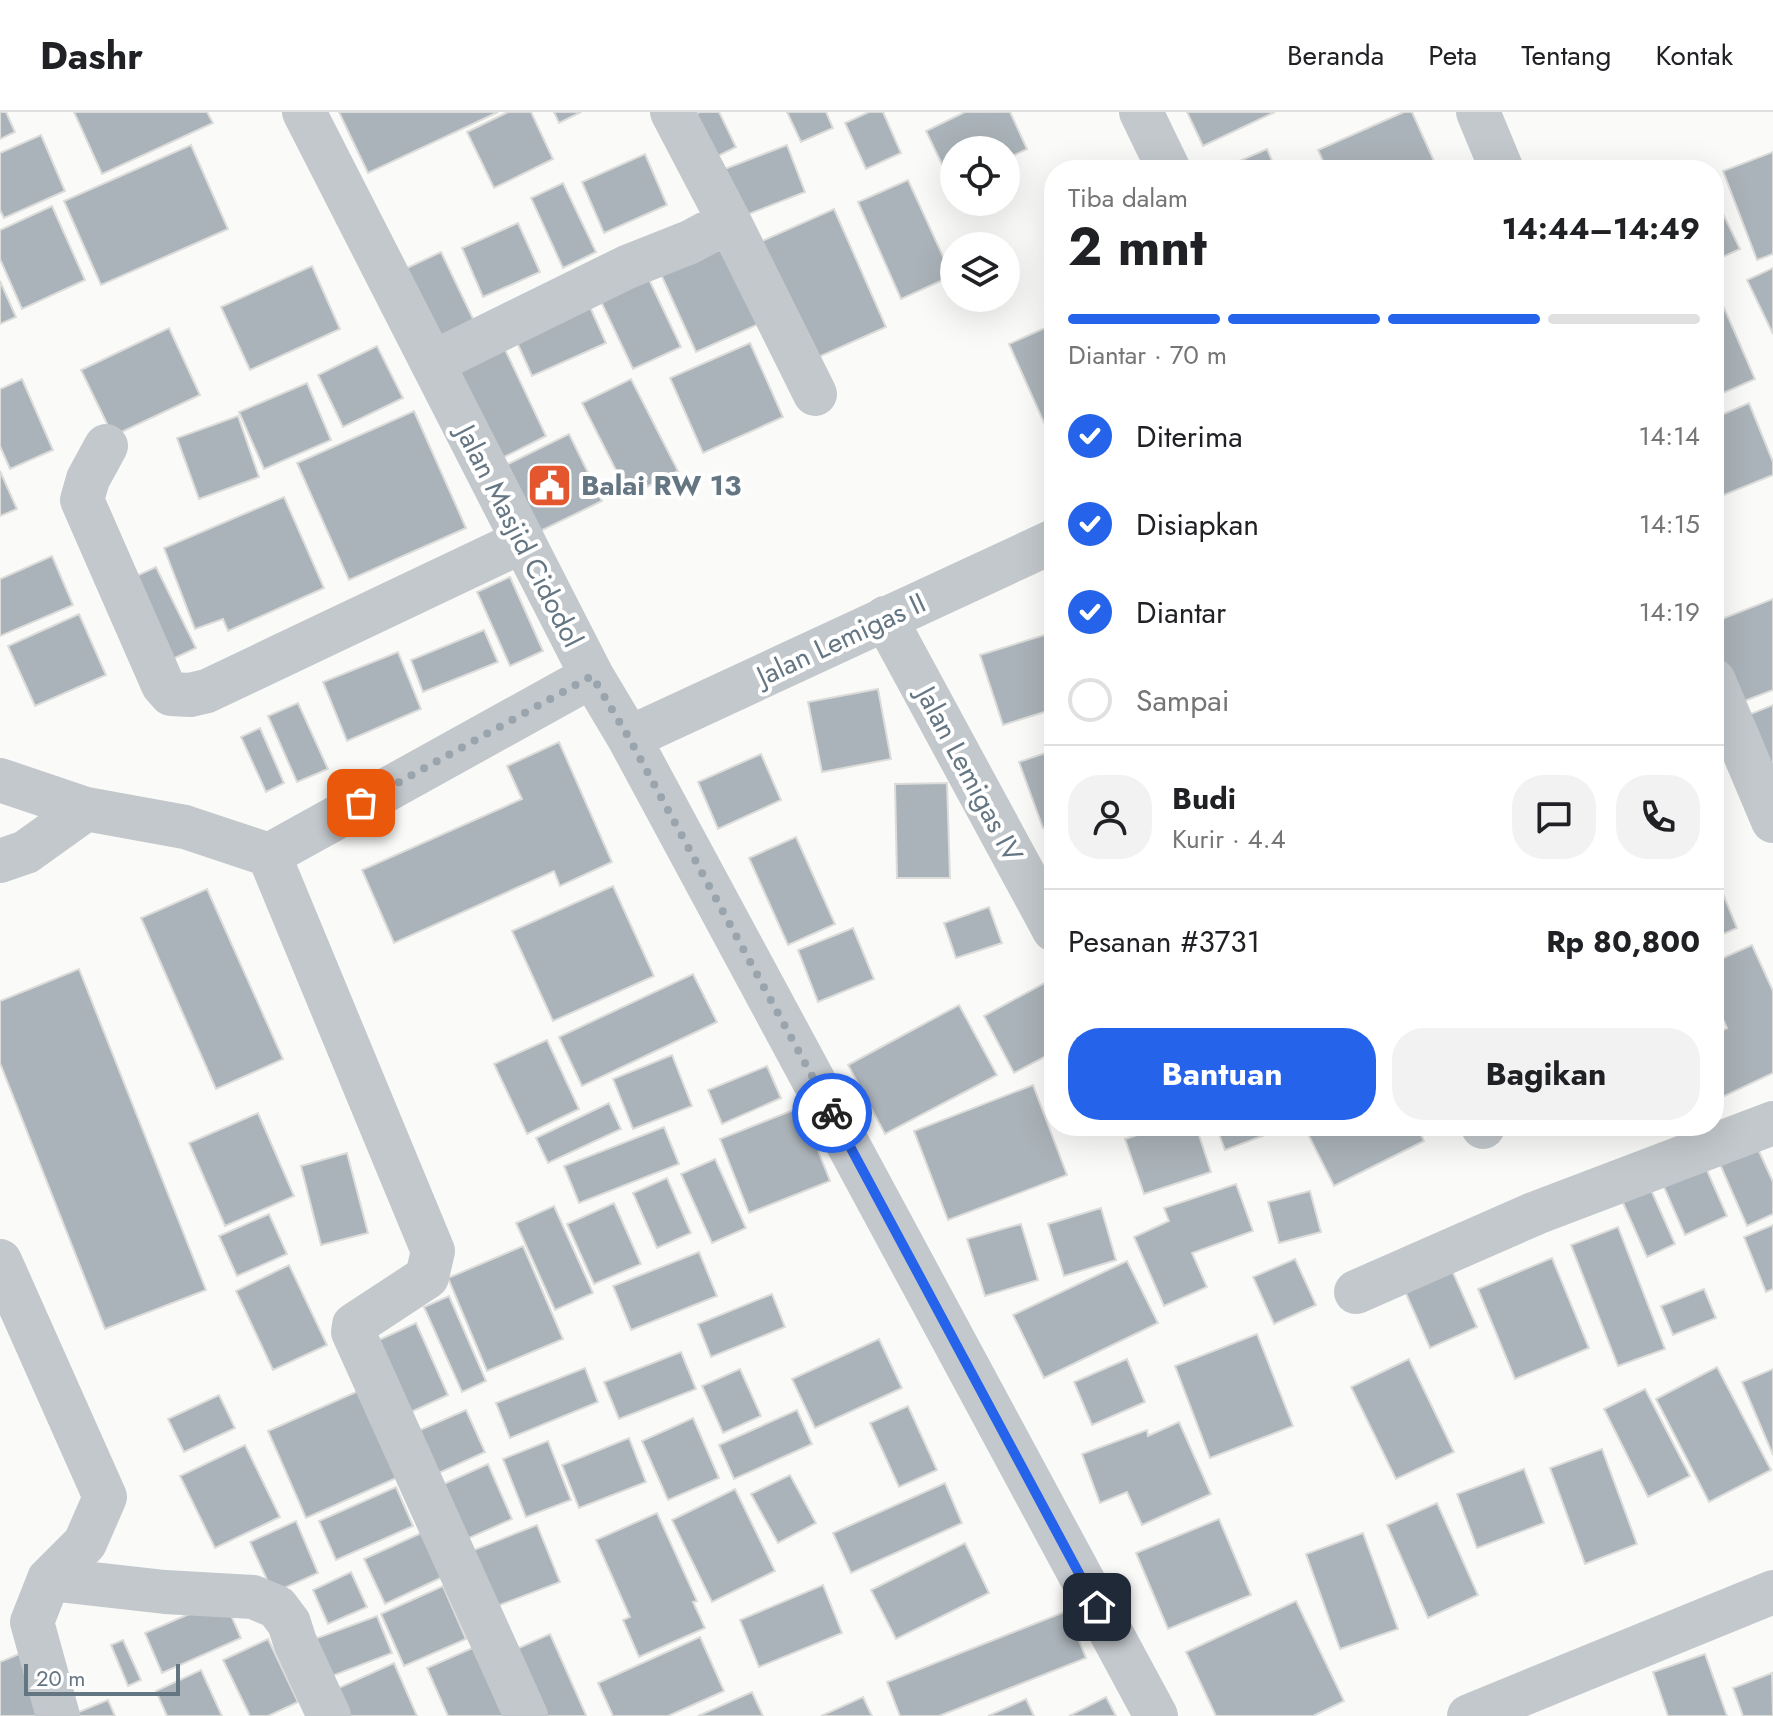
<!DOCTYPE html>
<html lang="id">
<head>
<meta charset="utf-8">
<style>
	body { margin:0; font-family:Jost,sans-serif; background:#f2f2f2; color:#202124; height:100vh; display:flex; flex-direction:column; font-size:30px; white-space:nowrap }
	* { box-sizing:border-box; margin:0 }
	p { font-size:26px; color:#757577 }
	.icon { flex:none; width:44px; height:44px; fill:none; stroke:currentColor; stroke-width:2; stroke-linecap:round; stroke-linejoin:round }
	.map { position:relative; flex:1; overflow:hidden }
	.drawer { position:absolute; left:1044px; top:48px; width:680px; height:976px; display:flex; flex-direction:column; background:#fff; border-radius:32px; box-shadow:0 8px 32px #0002 }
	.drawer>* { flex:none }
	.tools { position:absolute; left:940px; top:24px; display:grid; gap:16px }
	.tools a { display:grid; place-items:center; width:80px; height:80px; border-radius:50%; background:#fff; box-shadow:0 8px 32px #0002; font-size:40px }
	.scale { position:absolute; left:24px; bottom:20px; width:156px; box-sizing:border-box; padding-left:8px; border:4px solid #657683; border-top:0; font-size:22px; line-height:28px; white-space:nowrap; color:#657683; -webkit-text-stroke:6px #fff; paint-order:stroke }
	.pin { position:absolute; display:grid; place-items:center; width:68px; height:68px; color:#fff; margin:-34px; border-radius:16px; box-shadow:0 4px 12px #0006 }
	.courier { position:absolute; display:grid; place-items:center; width:80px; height:80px; margin:-40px; border:6px solid #2563eb; border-radius:50%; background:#fff; color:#222; box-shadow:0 2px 10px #0007 }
	.headline em { font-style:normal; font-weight:700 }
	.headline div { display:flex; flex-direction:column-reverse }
	.headline { display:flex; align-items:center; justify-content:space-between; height:136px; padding:0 24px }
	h1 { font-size:52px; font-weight:700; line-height:60px }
	.bar { display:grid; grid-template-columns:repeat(4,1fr); gap:12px 8px; align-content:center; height:96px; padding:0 24px }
	.bar i { height:10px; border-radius:6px; background:#e0e0e0 }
	.bar .on { background:#2563eb }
	.bar p { grid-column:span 4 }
	.line { display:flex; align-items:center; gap:20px; padding:0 24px; border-top:2px solid #e0e0e0 }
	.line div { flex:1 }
	.round { display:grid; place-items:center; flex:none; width:84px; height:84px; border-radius:32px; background:#f2f2f2 }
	ol { padding:0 24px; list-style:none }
	li { display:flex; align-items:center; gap:24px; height:88px }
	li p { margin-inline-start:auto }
	li .icon { padding:8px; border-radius:50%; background:#2563eb; color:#fff; stroke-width:4 }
	li:last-child { color:#757577 }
	li i { width:44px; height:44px; border:4px solid #e0e0e0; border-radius:50% }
	.cta { display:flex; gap:16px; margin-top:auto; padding:16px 24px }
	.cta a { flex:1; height:92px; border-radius:32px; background:#2563eb; color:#fff; font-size:32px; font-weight:700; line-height:92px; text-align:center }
	.cta a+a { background:#f2f2f2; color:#202124 }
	header { display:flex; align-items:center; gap:48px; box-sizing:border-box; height:112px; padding:0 40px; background:#fff; border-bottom:2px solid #e0e0e0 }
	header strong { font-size:38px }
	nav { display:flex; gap:44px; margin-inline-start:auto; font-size:28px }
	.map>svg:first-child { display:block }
</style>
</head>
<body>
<header>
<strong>Dashr</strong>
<nav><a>Beranda</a><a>Peta</a><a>Tentang</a><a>Kontak</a></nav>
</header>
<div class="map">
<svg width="1773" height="1604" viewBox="0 0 1773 1604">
	<rect width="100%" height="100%" fill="#fafaf8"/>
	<path fill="#aab3b9" stroke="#dcdcda" stroke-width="2" d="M0,0h6l9,20 -15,7z
		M74,0h133l6,11 -111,51z
		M339,0h159l-130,61z
		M508,0h23l22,47 -59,29 -27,-56z
		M554,0h27l-22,11z
		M700,0h19l17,35 -28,14 -21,-43z
		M787,0h39l7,16 -32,14z
		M869,0h14l18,41 -35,16 -21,-46z
		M965,0h45l17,37 -21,10v-9h-52l-2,35 -26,-54z
		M1187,0h88l-72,34z
		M1404,0h8l26,58h-111l-9,-20z
		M41,23l24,56 -61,27 -4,-8v-57z
		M191,33l37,84 -127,56 -37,-84z
		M787,33l18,47 -64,25 -19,-47z
		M1267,37l9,21h-57z
		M1773,40v102l-16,6 -34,-89z
		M645,42l22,51 -63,28 -22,-51z
		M908,68l44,96 -51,23 -43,-97z
		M563,71l33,69 -33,16 -32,-70z
		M1714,83l26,54 -26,12z
		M52,94l33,74 -63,29 -22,-50v-29z
		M834,97l52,118 -72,32 -52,-118z
		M518,111l22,49 -57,25 -21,-49z
		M721,120l40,91 -65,29 -41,-91z
		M441,140l34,71 -50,25 -35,-72z
		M312,154l28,63 -90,41 -29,-63z
		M1773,156v66l-26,-54z
		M645,159l36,76 -48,22 -36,-76z
		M0,169l16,36 -16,7z
		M1718,182l37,85 -41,18v-102z
		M586,186l20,45 -74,33 -20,-45z
		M1054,212v121l-45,-101z
		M169,216l31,67 -87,41 -32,-66z
		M501,229l45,95 -50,25 -46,-95z
		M750,231l33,74 -80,36 -33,-75z
		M377,234l26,52 -60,29 -25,-52z
		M22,267l31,71 -43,19 -10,-23v-57z
		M631,267l47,92 -49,25 -47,-93z
		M307,271l24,57 -67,29 -25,-57z
		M1749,291l24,59v13l-59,24v-81z
		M414,299l52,117 -117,52 -52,-117z
		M238,304l21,61 -60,22 -22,-61z
		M569,322l33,67 -72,35 -32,-67z
		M0,359l17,38 -17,7z
		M284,385l40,91 -96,43 -5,-12 -28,10 -31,-81z
		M52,444l21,49 -73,31v-57z
		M156,455l40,81 -34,16 -39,-82z
		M510,465l33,74 -33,15 -33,-74z
		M1773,487v91l-39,15 -20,-49v-34z
		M79,502l27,61 -71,31 -27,-60z
		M484,518l14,32 -75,30 -12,-32z
		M1054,520v77l-51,16 -23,-70z
		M398,540l23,57 -74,32 -24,-59z
		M878,577l13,70 -69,13 -14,-70z
		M298,591l30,66 -31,13 -29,-66z
		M1773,593v73l-25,-63z
		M260,616l24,55 -18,9 -25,-55z
		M559,630l53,120 -52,24 -6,-15 -160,72 -32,-73 160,-71 -15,-33z
		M1054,638v74l-11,4 -24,-66z
		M761,642l20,46 -63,29 -20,-47z
		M947,671l3,95h-53l-2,-94z
		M796,725l39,87 -47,21 -39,-87z
		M1714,760l23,56 -23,10z
		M613,774l41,90 -101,45 -41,-90z
		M207,777l76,170 -67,30 -75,-171z
		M989,795l13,36 -46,15 -12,-35z
		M853,816l21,51 -56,23 -20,-52z
		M1752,833l21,46v82l-59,28v-67l13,-6 -13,-28v-38z
		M79,857l127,321 -101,39 -105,-266v-62z
		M693,862l24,48 -135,64 -23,-49z
		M1050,868l4,7v65l-40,21 -30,-57z
		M959,893l38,70 -112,59 -37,-69z
		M547,928l32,69 -52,25 -33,-70z
		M672,943l20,51 -59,23 -20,-50z
		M767,954l14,32 -59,26 -14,-34z
		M1033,973l34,90 -119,45 -34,-89z
		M609,991l12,26 -73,34 -12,-25z
		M801,995l29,74 -81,32 -29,-74z
		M258,1001l36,83 -69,30 -36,-83z
		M1164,1014h32l15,46 -67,22 -19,-55z
		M1216,1014h73l-64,24z
		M1319,1014h98l7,15 -90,45 -27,-54z
		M1513,1014h24l-20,9z
		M1604,1014h25l-22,8z
		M664,1015l15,37 -100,39 -15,-37z
		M1753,1026l20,44v32l-26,12 -31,-71z
		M347,1041l21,80 -47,12 -20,-79z
		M715,1047l31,69 -34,15 -31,-69z
		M1702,1047l25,57 -42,19 -25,-57z
		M667,1066l24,55 -34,15 -24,-55z
		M1648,1071l27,61 -28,13 -27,-61z
		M1236,1072l17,47 -61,22 15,34 -43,19 -30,-69 35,-16 -5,-13z
		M1310,1079l11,41 -42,11 -11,-41z
		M614,1091l27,61 -47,20 -27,-60z
		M554,1094l39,87 -38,17 -39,-87z
		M1101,1096l15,52 -52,16 -16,-52z
		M269,1102l18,40 -50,22 -18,-40z
		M1021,1112l17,56 -53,16 -18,-57z
		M1773,1113v64l-7,3 -22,-55z
		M1618,1115l47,122 -47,17 -47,-121z
		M523,1134l40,93 -76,32 -39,-93z
		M699,1140l18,44 -86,34 -18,-44z
		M1552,1146l37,90 -74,31 -37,-90z
		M1295,1147l21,46 -42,19 -21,-47z
		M1447,1147l30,68 -47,21 -30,-68z
		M1127,1149l31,62 -114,55 -31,-63z
		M289,1153l38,80 -54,25 -37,-79z
		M1704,1177l12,29 -43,17 -12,-29z
		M772,1182l13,33 -74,30 -13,-33z
		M449,1184l37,85 -24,11 -38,-85z
		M416,1211l32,72 -46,21 -32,-72z
		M1257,1222l36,92 -83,32 -35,-92z
		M879,1227l23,49 -87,40 -23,-49z
		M681,1240l15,37 -77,30 -15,-37z
		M1127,1247l18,43 -53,23 -18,-43z
		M1409,1247l45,93 -58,27 -45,-92z
		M1717,1255l54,103 -62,32 -53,-103z
		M585,1256l13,34 -88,36 -14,-35z
		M740,1257l21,47 -38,17 -21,-47z
		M1773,1257v86l-31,-73z
		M365,1276l38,87 -97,43 -38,-87z
		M1645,1277l45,87 -42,21 -44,-88z
		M219,1283l16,33 -51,24 -16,-33z
		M908,1294l29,64 -38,17 -29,-64z
		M466,1298l19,42 -53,24 -19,-43z
		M797,1298l15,34 -78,35 -15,-34z
		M693,1306l26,60 -51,22 -26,-59z
		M1179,1310l32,72 -69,31 -15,-33 -27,11 -18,-49 65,-24 1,6z
		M629,1326l17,44 -67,26 -17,-43z
		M548,1329l23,59 -45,17 -23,-58z
		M245,1333l35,72 -65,31 -35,-72z
		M1602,1337l35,95 -52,20 -35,-96z
		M488,1352l24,55 -52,23 -25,-54z
		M1524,1357l20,54 -67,25 -20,-54z
		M790,1363l26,48 -38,20 -27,-49z
		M945,1371l17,40 -111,50 -18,-40z
		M396,1375l17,39 -77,34 -17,-39z
		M735,1377l40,82 -63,31 -40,-82z
		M1437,1391l41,92 -50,23 -41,-93z
		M657,1401l40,88 -4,1 12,26 -66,29 -16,-37 7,-3 -34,-77z
		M1219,1407l32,76 -83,34 -32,-76z
		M296,1409l22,52 -45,20 -23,-51z
		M537,1413l23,57 -79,30 -22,-56z
		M428,1418l21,44 -64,30 -21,-45z
		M1363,1421l35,96 -58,20 -34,-95z
		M965,1431l24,50 -93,46 -25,-49z
		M351,1460l16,35 -39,17 -15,-34z
		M823,1473l19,48 -83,34 -19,-47z
		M443,1474l23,53 -62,27 -23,-52z
		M224,1487l17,39 -79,35 -17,-40z
		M1296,1489l48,100 -31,15h-97l-30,-64z
		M1067,1499l19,47 -147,58h-39l-13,-34z
		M377,1504l15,37 -76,29 -15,-38z
		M550,1522l36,81 -1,1h-57l-27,-60z
		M700,1525l24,54 -56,25h-55l-15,-33z
		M268,1527l30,63 -30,14h-18l-27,-56z
		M123,1528l18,40 -13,6 -17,-41z
		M477,1534l31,70h-60l-21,-48z
		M19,1542l27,62h-46v-54z
		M1705,1542l22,62h-59l-15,-44z
		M394,1551l23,53h-85l-9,-21z
		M201,1558l21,46h-55l-11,-25z
		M1772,1561l1,43h-30l-10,-28z
		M752,1580l11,24h-65z
		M863,1585l9,19h-51z
		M1106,1585l10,19h-47z
		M1026,1587l8,17h-46z
		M108,1588l7,16h-46z"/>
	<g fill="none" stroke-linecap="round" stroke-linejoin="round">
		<path stroke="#c3c8cc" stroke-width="44" d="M304,0l288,564 37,62 527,978
			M672,0l57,109 86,173
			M1141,0l28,58
			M1478,0l24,58
			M432,251l195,-96 63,-25 39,-21
			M106,334l-18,33 -6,21 81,185 8,9 19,1 17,-4 316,-150
			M885,506l169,312
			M1714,569l59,140
			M629,626l425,-197
			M0,668l86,29
			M269,743l164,396 -6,26 -73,48 -1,7 173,384
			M0,749l26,-9 60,-43 99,18 84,28 323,-179
			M1483,1014v1
			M0,1149l105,236 -20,46 -36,36 -17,43 26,94
			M1356,1180l180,-79 237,-90
			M49,1467l116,13 88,5 24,10 12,16 6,19 34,74
			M1469,1604l304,-124"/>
	</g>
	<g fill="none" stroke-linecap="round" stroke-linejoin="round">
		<path stroke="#99a4ac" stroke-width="8" stroke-dasharray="0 14.4" d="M361,691l231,-127 37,62 203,375"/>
		<path stroke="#2563eb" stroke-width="10" d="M832,1001l265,494"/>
	</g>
	<defs>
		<symbol id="civic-square" viewBox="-11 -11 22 22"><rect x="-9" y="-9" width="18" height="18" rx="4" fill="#e4572e" stroke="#fff"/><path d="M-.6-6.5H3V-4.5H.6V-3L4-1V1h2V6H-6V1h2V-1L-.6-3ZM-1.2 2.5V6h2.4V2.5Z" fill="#fff"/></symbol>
	</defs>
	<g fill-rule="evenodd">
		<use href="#civic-square" x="524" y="348" width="51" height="51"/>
	</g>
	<g text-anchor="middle" stroke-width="8" stroke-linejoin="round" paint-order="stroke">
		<g font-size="28" font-weight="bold" fill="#657683" stroke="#fff" text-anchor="start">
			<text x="581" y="383">Balai RW 13</text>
		</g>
		<g font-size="28" fill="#657683" stroke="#fff">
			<text transform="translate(520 424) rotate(63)" y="10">Jalan Masjid Cidodol</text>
			<text transform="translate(841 527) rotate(-25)" y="10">Jalan Lemigas II</text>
			<text transform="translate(970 662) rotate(62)" y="10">Jalan Lemigas IV</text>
		</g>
	</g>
</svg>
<div class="tools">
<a><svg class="icon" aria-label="locate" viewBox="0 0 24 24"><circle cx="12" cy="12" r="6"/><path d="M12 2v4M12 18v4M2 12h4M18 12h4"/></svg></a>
<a><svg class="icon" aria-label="layers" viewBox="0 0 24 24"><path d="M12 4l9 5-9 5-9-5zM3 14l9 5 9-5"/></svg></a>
</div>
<div class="scale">20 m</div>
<div class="pin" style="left:361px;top:691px;background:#ea580c"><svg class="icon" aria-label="bag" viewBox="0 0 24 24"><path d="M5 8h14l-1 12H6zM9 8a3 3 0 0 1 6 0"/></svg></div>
<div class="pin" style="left:1097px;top:1495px;background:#1f2937"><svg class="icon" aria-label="home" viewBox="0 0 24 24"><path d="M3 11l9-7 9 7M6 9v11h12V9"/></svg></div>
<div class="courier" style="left:832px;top:1001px"><svg class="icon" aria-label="bike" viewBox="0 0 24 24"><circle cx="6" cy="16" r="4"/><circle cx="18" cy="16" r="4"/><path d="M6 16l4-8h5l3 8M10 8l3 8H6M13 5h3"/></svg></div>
<section class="drawer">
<div class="headline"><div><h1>2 mnt</h1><p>Tiba dalam</p></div><em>14:44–14:49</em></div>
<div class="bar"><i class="on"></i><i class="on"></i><i class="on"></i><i></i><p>Diantar · 70 m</p></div>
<ol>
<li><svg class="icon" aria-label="check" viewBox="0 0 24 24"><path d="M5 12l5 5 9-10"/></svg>Diterima<p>14:14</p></li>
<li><svg class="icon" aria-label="check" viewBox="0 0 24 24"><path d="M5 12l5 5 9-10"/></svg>Disiapkan<p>14:15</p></li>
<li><svg class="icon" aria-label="check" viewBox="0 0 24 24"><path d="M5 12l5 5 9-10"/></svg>Diantar<p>14:19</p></li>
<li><i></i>Sampai</li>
</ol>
<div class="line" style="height:144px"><a class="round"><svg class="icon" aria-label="person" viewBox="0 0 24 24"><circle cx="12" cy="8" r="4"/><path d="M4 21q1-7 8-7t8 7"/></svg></a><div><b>Budi</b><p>Kurir · 4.4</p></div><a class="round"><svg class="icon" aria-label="chat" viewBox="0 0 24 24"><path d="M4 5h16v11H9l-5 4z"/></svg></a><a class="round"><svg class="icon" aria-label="phone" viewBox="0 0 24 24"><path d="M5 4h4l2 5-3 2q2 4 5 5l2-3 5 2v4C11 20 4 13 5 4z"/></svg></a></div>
<div class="line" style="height:104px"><div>Pesanan #3731</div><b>Rp 80,800</b></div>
<div class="cta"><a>Bantuan</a><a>Bagikan</a></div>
</section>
</div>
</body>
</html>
